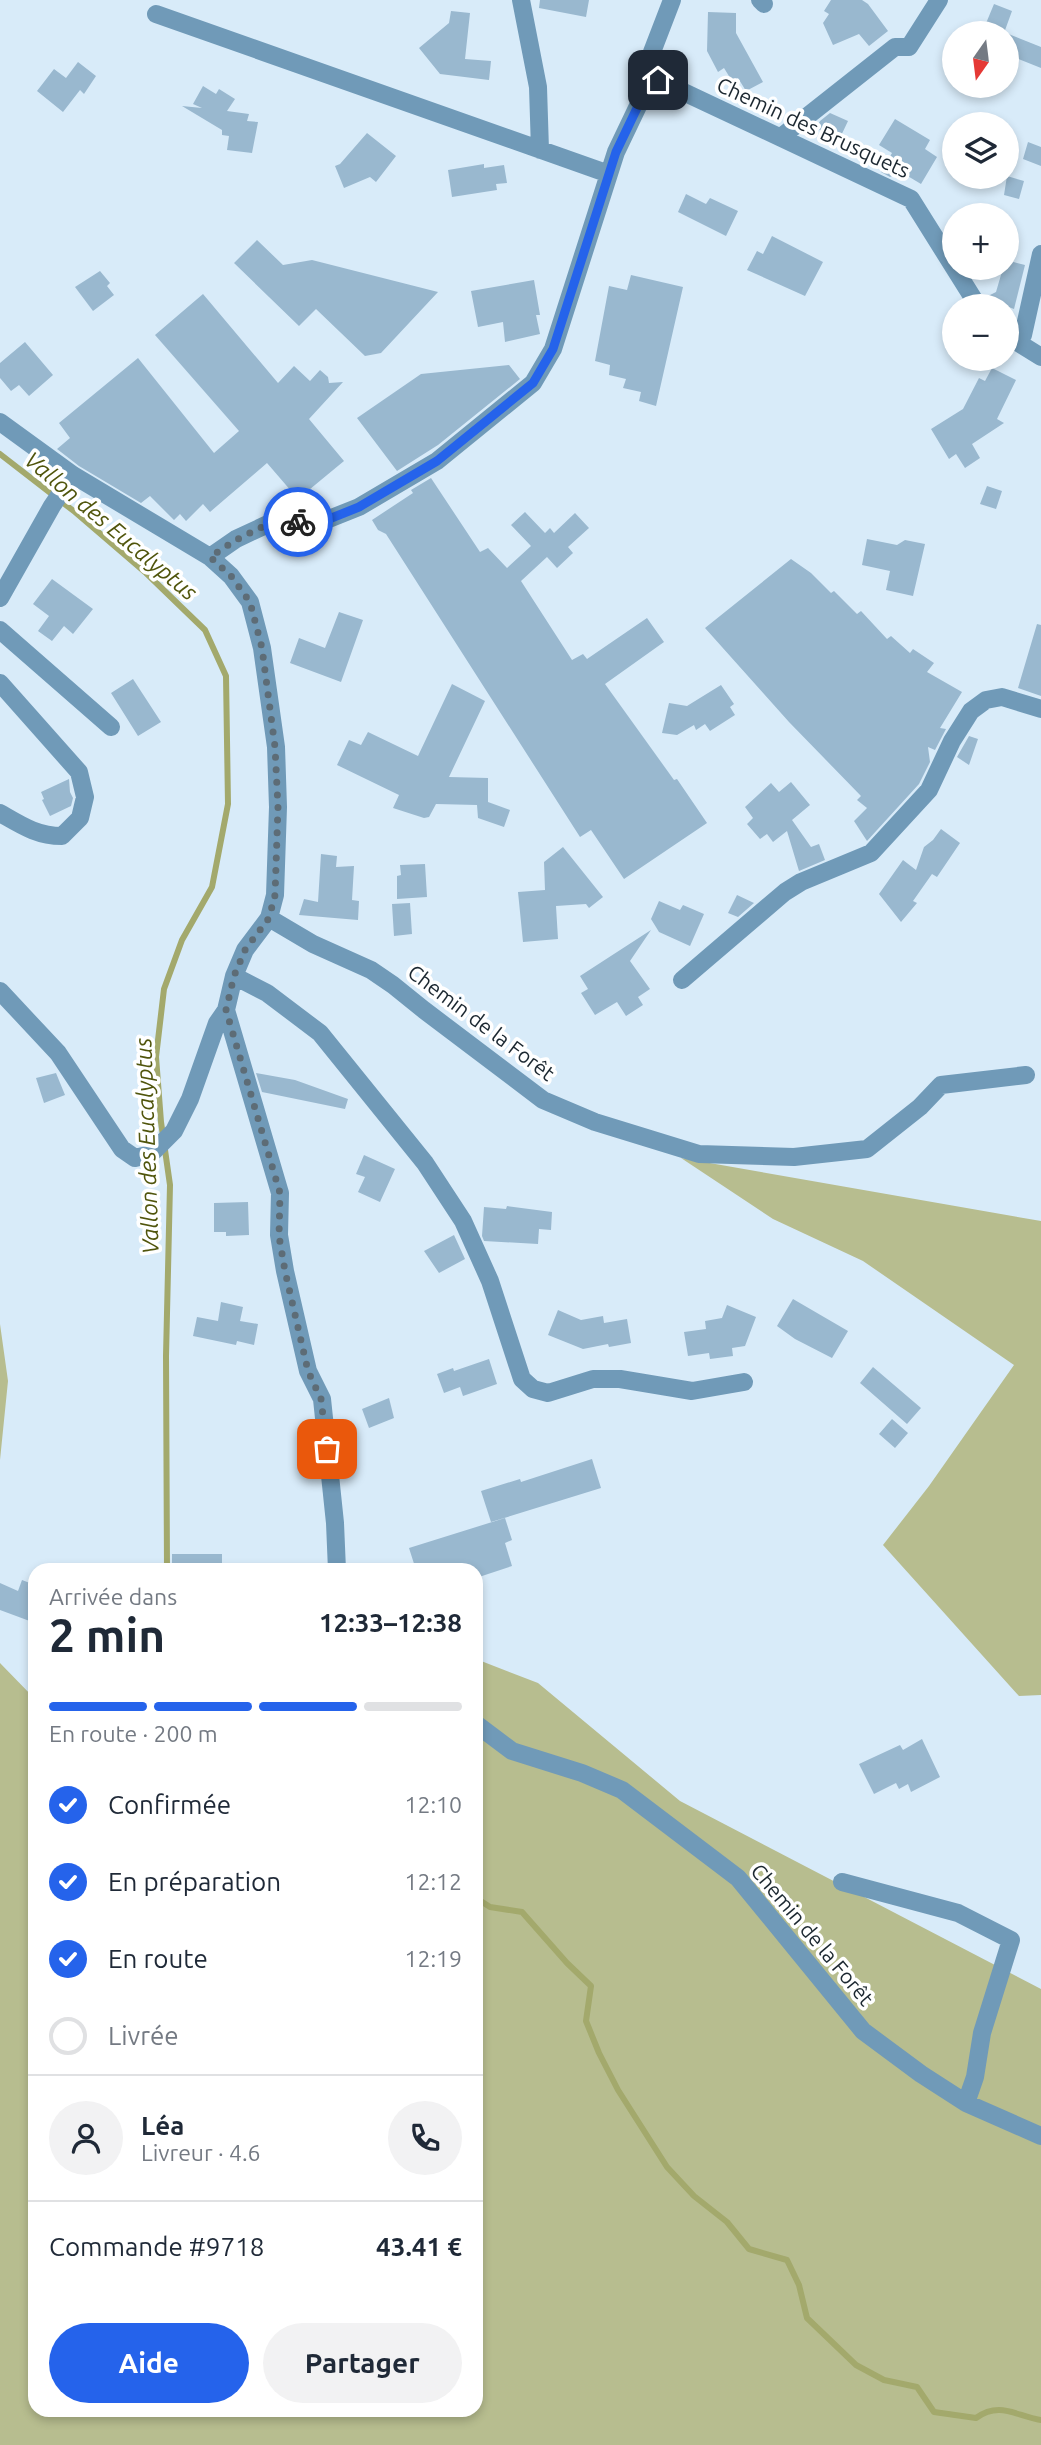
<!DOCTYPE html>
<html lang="fr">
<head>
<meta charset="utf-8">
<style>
	body { margin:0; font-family:Ubuntu,sans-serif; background:#f2f2f3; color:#1f2937; height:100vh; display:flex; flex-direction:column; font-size:26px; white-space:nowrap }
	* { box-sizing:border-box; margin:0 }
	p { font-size:23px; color:#747a83 }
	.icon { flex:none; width:38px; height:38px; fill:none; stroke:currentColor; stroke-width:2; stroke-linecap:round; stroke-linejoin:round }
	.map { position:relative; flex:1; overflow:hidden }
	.side { position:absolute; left:28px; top:1563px; width:455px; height:854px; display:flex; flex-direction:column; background:#fff; border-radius:21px; box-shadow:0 4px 10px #0003 }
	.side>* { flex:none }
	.needle { width:46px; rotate:194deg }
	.fabs { position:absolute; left:942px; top:21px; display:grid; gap:14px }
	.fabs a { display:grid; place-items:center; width:77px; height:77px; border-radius:50%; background:#fff; box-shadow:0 4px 10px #0003; font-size:35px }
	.pin { position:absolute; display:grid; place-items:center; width:60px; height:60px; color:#fff; margin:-30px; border-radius:14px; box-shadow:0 4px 10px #0006 }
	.courier { position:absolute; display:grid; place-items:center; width:70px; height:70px; margin:-35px; border:5px solid #2563eb; border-radius:50%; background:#fff; color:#222; box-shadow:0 2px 9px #0007 }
	.head em { font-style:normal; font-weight:700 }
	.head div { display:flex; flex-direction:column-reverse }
	.head { display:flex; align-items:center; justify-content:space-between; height:119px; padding:0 21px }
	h1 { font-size:46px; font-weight:700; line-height:52px }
	.bar { display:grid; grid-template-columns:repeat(4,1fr); gap:10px 7px; align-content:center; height:84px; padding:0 21px }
	.bar i { height:9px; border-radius:5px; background:#e0e1e3 }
	.bar .active { background:#2563eb }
	.bar p { grid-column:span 4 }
	.line { display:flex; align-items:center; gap:18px; padding:0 21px; border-top:2px solid #e0e1e3 }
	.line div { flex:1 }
	.round { display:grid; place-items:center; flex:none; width:74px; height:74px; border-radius:37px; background:#f2f2f3 }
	ol { padding:0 21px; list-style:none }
	li { display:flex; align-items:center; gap:21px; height:77px }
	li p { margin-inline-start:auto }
	li .icon { padding:7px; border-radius:50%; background:#2563eb; color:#fff; stroke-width:4 }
	li:last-child { color:#747a83 }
	li i { width:38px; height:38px; border:4px solid #e0e1e3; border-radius:50% }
	.action { display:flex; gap:14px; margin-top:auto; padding:14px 21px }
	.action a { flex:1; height:80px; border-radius:42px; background:#2563eb; color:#fff; font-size:28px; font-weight:700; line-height:80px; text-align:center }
	.action a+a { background:#f2f2f3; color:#1f2937 }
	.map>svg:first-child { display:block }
</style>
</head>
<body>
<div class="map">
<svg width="1041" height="2445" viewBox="0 0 1041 2445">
	<rect width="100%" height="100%" fill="#d8ebf9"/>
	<path fill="#b7bd8f" d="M681,1158l360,63v474l-22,1 -136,-151 46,-59 85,-121 -151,-104 -90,-42z
		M0,1324l8,57 -8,79z
		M476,1659l62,24 142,118 361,188v456h-1041v-782l35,36v711h441z"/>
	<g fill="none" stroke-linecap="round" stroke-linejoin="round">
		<path stroke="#a3a96c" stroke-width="6" d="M0,454l75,58 71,61 59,57 21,46 2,128 -16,83 -30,53 -18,49 -8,68 5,65 9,63 -4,171 1,214
			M476,1898l14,9 32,5 45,51 24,23 -5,35 13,32 19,37 49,77 27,29 33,26 22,27 38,11 12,25 8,33 49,47 28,15 33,7 17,25 42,6c24,-17 40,-2 65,2"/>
	</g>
	<path fill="#99b8cf" d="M540,0h49l-3,17 -47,-9z
		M831,0h31l6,4 20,27 -19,15 -10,-12 -26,11 -10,-22 6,-9 -5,-3z
		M994,4l18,7 -8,22h-22z
		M451,11l19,2 -5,46 26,2 -2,19 -49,-6 -21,-26 30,-25z
		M708,12l28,1v20l27,49 -17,9 -8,-13 -6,3 -8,-13 -6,4 -11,-21z
		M1006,33l35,14v21l-35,-14z
		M78,62l18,14 -12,18 -4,-4 -17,22 -26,-21 17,-22 12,9z
		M203,86l13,8 3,-5 16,10 -8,12 22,3 -2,7 11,1 -6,31 -25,-3 2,-14 -7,-1v-5l-40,-24 20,2 -9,-4z
		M830,113l18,8 -9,19 -23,-12 4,-7z
		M895,119l35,21 -5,9 12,8 -16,27 -20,-12 -11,5 -9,-5 11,-19 -13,-8z
		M367,133l29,23 -20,26 -6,-5 -26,11 -9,-22 5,-2z
		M1028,142l13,5v19l-18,-7z
		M484,164v4l20,-3 3,18 -11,1 1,6 -45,7 -4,-27z
		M1007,176l17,5 -5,18 -15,-4z
		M686,194l20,10 4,-6 28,13 -12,25 -48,-24z
		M772,236l51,26 -18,34 -58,-26 10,-19 6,3z
		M257,240l26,25 29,-5 126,32 -57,61 -16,3 -49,-47 -17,17 -65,-63z
		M1006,260l19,5 -11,44 -8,-3h-17l-3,-9 10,-5 7,-24h3z
		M100,271l10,12 -3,3 7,9 -21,16 -18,-24z
		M631,275l52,12 -27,119 -17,-5 2,-9 -18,-4 3,-9 -17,-4 1,-10 -15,-4 14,-75 18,4z
		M534,280l6,35h-4l4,19 -35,8 -2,-20 -25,5 -7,-36z
		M203,294l75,89 16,-17 16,15 10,-11 8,7 1,6 14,-1 -34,37 35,42 -46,38 -31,-36 -57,49 -7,-8 -17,17 -6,-7 -6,6 -24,-24 -9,7 -62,-37 -22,-17 13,-11 -11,-15 79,-65 76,95 25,-22 -84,-96z
		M25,342l28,33 -24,21 -10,-11 -8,6 -11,-13v-15z
		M509,365l11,14 -82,66 -41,26 -40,-53 64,-44z
		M992,368l24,12 -19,39 7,4 -32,21 8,14 -15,10 -9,-14 -7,5 -18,-30 32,-20 16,-31 6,3z
		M431,478l49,74 8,-4 19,20 24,-22 -20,-21 14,-13 20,21 5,-5 4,5 21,-20 14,15 -21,19 5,6 -16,15 -10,-11 -26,24 51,79 11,-6 4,5 60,-41 17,24 -59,42 69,96 3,-1 30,44 -83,56 -33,-49 -11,7 -194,-303 -8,-4 -6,-10 41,-27 -2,-3z
		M987,486l15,5 -6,18 -16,-5z
		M867,539l30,6 8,-5 20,4 -12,52 -27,-6 4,-19 -28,-6z
		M791,559l20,14 20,20 3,-2 23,23 4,-3 26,28 4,-3 19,17 3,-4 21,14 -7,9 35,20 -22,36 6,1 -11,21 -7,-3 2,15 -11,22 -52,57 -13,-20 13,-13 -10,-8 4,-4 -72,-74 -84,-94z
		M52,579l41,30 -20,25 -9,-8 -12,15 -14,-10 11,-15 -16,-12z
		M339,612l24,8 -22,62 -51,-19 9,-25 26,10z
		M1037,624l4,1v71l-23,-8z
		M133,679l28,43 -23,14 -27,-43z
		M452,684l33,17 -36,76 39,1v24l22,8 -6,17 -26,-9 -1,-13 -41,-1 -7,13 -5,1 -31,-10 6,-13 -62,-30 12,-25 12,5 7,-13 50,24z
		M721,685l13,19 -4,3 5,8 -25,16 -5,-7 -9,6 -2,-5 -17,10 -15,-2 7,-30 18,3z
		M969,736l9,3 -9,26 -12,-8z
		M69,779l1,13 3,6 -2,8 -21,10 -8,-16 2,-1 -3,-7z
		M791,782l19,23 -18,15 19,27 8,-3 6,16 -26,11 -12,-40 -14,11 -6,-8 -7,5 -13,-15 6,-6 -8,-11 26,-24 8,9z
		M941,829l19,14 -23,34 -5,-3 -19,27 4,2 -16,19 -22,-28 24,-34 13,10 8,-23 9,-7z
		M563,847l40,50 -14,11 -3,-4 -30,2 2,33 -35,3 -5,-50 27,-2 -1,-28z
		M321,854l16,2 -1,11 18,-1 -2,34 7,1 -1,19 -59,-5 5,-16 14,3z
		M425,864l2,33 -30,2v-23l4,-1 -1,-10z
		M737,895l17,8 -16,14 -10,-4z
		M659,901l21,9 3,-5 21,9 -14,32 -31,-14 -8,-13z
		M410,903l2,31 -18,2 -2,-32z
		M651,930l-21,31 20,28 -12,8 5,8 -17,11 -9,-14 -22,13 -14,-22 7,-4 -8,-13z
		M56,1073l9,22 -21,8 -8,-25z
		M256,1073l39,7 53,19 -3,10 -83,-17z
		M364,1155l31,14 -15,33 -22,-10 7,-15 -9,-3z
		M248,1202l1,33 -23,1v-4h-12v-29z
		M507,1206l45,6 -1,18 -12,-1 -1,15 -54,-3 -2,-5 2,-29 22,2z
		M454,1235l11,24 -26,14 -15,-22z
		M793,1299l55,32 -16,27 -37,-19 -18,-13z
		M221,1302l22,5 -3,14 18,3 -4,21 -17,-4 -1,4 -43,-9 4,-19 21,4z
		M727,1305l29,12 -11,29 -13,2 1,8 -23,3 -1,-6 -21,3 -4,-24 22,-3 -1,-8 17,-3z
		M558,1310l23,10 22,-4 1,7 23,-4 4,24 -22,4 -1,-3 -25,5 -35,-14z
		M489,1359l8,25 -34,12 -3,-9 -16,6 -7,-19 16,-6 1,3z
		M873,1367l48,41 -14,16 -47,-41z
		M389,1398l5,20 -25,10 -7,-19z
		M892,1419l16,14 -13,15 -16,-14z
		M592,1459l9,29 -110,34 -10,-31 39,-12 1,3z
		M505,1518l7,22 -7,3 7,23 -36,12v-8h-60l-7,-22z
		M172,1554h50v16h-50z
		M22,1580l13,5v38l-35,-13v-27l18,8z
		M922,1739l18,38 -29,15 -3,-8 -9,5 -3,-6 -22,11 -15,-30 41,-19 3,5z"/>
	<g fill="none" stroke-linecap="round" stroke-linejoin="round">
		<path stroke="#709ab8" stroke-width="18" d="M521,0l17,87 2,63
			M672,0l-20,52 6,28 253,119 67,107
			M760,0l4,4
			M156,14l453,160
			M781,137l114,-90h14l30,-47
			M1006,335l35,22
			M1017,342l6,-7 18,-81
			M0,422l73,53 137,82 26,-18 32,-15 61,-5 30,-12 78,-46 96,-78 20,-34 63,-197 22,-46 20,-26
			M210,557l21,19 19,26 12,46 14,99 2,60 -3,88 -6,23 -24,32 -11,26 -8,34 54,183 -1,42 6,36 23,100 14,28 13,124 2,47
			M0,598l52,-92 21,-31
			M0,630l111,97
			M0,683l79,89 6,25 -5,21 -18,18c-25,0 -41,-11 -62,-23
			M269,918l44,26 58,26 22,15 31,25 119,90 52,22 104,32 95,3 73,-8 53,-42 21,-22 85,-10
			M234,976l33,17 53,40 105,130 38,58 27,60 32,98 11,10 15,4 45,-14h27l72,12 52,-9
			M682,980l103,-88 16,-10 70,-29 58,-63 23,-49 19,-30 15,-11 16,-3 39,12
			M0,991l58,62 64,96 13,9 16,-4 23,-23 16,-32 27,-76 9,-13
			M476,1724l36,27 70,22 40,17 116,88 125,153 58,43 45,29 75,33
			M842,1882l116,31 53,27 -29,93 -7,44 -9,26"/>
	</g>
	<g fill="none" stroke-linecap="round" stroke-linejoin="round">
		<path stroke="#5d6c76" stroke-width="7" stroke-dasharray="0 12.6" d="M298,522l-30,2 -32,16 -26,17 21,19 19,26 12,46 13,99 3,60 -3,88 -6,23 -24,32 -11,26 -8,34 54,183 -1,43 6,35 23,100 13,28 6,50"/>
		<path stroke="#2563eb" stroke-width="9" d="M298,522l31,-3 30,-12 78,-46 96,-78 20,-34 63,-197 22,-46 20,-26"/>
	</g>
	<g text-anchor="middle" stroke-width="7" stroke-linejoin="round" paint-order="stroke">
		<g font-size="21" fill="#1b2730" stroke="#fff">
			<text transform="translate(813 128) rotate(25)" y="7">Chemin des Brusquets</text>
			<text transform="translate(481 1023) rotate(37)" y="7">Chemin de la Forêt</text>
			<text transform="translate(812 1935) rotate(50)" y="7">Chemin de la Forêt</text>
		</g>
		<g font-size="23" font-style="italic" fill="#50550c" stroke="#fff">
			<text transform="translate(111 526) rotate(40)" y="8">Vallon des Eucalyptus</text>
			<text transform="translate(147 1146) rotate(-92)" y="8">Vallon des Eucalyptus</text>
		</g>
	</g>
</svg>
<div class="fabs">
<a><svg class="needle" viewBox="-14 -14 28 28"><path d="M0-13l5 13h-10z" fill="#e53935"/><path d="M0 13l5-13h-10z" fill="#747a83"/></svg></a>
<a><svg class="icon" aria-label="layers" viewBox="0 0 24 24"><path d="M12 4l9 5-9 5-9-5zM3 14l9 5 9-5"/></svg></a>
<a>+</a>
<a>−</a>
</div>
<div class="pin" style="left:327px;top:1449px;background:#ea580c"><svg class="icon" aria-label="bag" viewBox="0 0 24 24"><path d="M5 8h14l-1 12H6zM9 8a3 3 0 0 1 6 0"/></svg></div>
<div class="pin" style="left:658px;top:80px;background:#1f2937"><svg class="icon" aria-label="home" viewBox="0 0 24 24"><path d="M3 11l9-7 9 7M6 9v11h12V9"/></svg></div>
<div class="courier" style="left:298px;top:522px"><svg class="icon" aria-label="bike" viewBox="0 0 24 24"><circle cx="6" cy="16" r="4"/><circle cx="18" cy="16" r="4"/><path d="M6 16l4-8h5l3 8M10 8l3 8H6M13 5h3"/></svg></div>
<section class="side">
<div class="head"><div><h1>2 min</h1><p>Arrivée dans</p></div><em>12:33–12:38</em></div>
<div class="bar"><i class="active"></i><i class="active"></i><i class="active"></i><i></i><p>En route · 200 m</p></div>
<ol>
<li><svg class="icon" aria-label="check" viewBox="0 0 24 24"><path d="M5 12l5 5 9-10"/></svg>Confirmée<p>12:10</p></li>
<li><svg class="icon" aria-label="check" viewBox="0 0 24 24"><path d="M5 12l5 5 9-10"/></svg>En préparation<p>12:12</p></li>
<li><svg class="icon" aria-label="check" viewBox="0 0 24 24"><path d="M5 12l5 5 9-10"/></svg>En route<p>12:19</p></li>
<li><i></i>Livrée</li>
</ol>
<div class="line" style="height:126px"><a class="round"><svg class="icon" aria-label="person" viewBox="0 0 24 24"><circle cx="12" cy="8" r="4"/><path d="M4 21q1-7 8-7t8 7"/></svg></a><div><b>Léa</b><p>Livreur · 4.6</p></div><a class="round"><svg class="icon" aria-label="phone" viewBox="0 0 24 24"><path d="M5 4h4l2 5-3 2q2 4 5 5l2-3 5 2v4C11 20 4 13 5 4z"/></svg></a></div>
<div class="line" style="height:91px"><div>Commande #9718</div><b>43.41 €</b></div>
<div class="action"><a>Aide</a><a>Partager</a></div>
</section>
</div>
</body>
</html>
